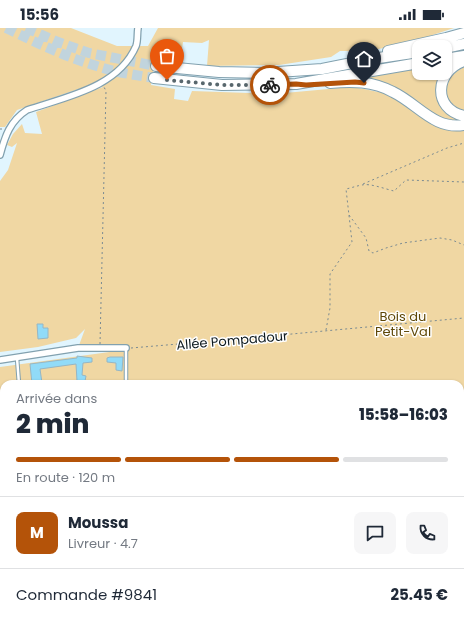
<!DOCTYPE html>
<html lang="fr">
<head>
<meta charset="utf-8">
<style>
	body { margin:0; font-family:Poppins,sans-serif; background:#f6f6f7; color:#1f2937; height:100vh; display:flex; flex-direction:column; font-size:15px; white-space:nowrap }
	* { box-sizing:border-box; margin:0 }
	p { font-size:13px; color:#747a83 }
	.icon { flex:none; width:22px; height:22px; fill:none; stroke:currentColor; stroke-width:2; stroke-linecap:round; stroke-linejoin:round }
	.map { position:relative; flex:1; overflow:hidden }
	.sheet { position:absolute; left:0px; top:352px; width:464px; height:248px; display:flex; flex-direction:column; background:#fff; border-radius:12px 12px 0 0; box-shadow:0 1px 3px #0004 }
	.sheet>* { flex:none }
	.tools { position:absolute; left:412px; top:12px; display:grid; gap:8px }
	.tools a { display:grid; place-items:center; width:40px; height:40px; border-radius:8px; background:#fff; box-shadow:0 1px 3px #0004; font-size:20px }
	.pin { position:absolute; display:grid; place-items:center; width:34px; height:34px; color:#fff; margin:-41px -17px; border-radius:50% 50% 50% 0; rotate:-45deg; box-shadow:0 0 4px #0007 }
	.pin .icon { rotate:45deg }
	.courier { position:absolute; display:grid; place-items:center; width:40px; height:40px; margin:-20px; border:3px solid #b45309; border-radius:50%; background:#fff; color:#222; box-shadow:0 1px 5px #0007 }
	.overview em { font-style:normal; font-weight:800 }
	.overview div { display:flex; flex-direction:column-reverse }
	.overview { display:flex; align-items:center; justify-content:space-between; height:68px; padding:0 16px }
	h1 { font-size:26px; font-weight:800; line-height:30px }
	.bar { display:grid; grid-template-columns:repeat(4,1fr); gap:6px 4px; align-content:center; height:48px; padding:0 16px }
	.bar i { height:5px; border-radius:3px; background:#e0e1e3 }
	.bar .active { background:#b45309 }
	.bar p { grid-column:span 4 }
	.line { display:flex; align-items:center; gap:10px; padding:0 16px; border-top:1px solid #e0e1e3 }
	.line div { flex:1 }
	.round { display:grid; place-items:center; flex:none; width:42px; height:42px; border-radius:8px; background:#f6f6f7 }
	.status { display:flex; justify-content:space-between; align-items:center; height:28px; padding:0 20px; background:#fff; direction:ltr }
	.status svg { height:11px; fill:currentColor }
	.map>svg:first-child { display:block }
</style>
</head>
<body>
<div class="status"><b>15:56</b><svg viewBox="0 0 49 12"><path d="M0 12V9h3v3zM5 12V6h3v6zM10 12V3h3v9zM15 12V0h3v12zM26 1h20v11H26zM47 4h2v5h-2z"/></svg></div>
<div class="map">
<svg width="464" height="600" viewBox="0 0 464 600">
	<rect width="100%" height="100%" fill="#e1f5fe"/>
	<path fill="#f0d7a3" d="M0,0h71l46,18h31l10,-18h296l-49,16 -48,9 -10,-2h-7l-9,6 -52,8 -72,1 2,-26 -7,3 -19,-1 -3,20 -25,-3 -4,26 24,4 -1,10 14,2 4,-10 82,3 76,-7 14,2 19,4 12,6 39,26 30,4v499h-114l-2,-4h112v-240h-456v240h308l1,4h-313v-261l124,-17 -46,-2 7,-19 -9,9 -38,9 -38,5v-171l8,-11 9,-27 -5,4 -5,-2 6,-11 9,-10 3,9 17,1 -6,-22 67,-25 -10,-3 -76,26 -12,17h-5z
		M464,39v46c-6,-3 -14,-7 -17,-13 -6,-15 5,-27 17,-33z
		M419,40v5h23l-5,8 -1,8 11,24 8,5 9,2v3l-24,-3 -34,-23 -51,-19z"/>
	<path fill="#cdab5e" d="M312,596h36l2,4h-37z"/>
	<path fill="#91dbf8" stroke="#96b6c4" d="M37,296h6v4h5v10l-10,1z
		M77,328l15,2v4l-9,1 -1,12 4,1 -1,5h-8l-1,-17 -36,5 2,14 -2,1h-8l-2,-20 47,-6z
		M110,329h13l-1,14 -6,-1v-7l-9,-1v-4z"/>
	<g fill="none" stroke-linecap="round" stroke-linejoin="round">
		<path stroke="#c1d4dd" stroke-width="10" stroke-dasharray="10 5" stroke-linecap="butt" d="M6,0c31,15 62,30 94,39 18,6 36,8 54,11
			M26,0l32,14 31,11 67,13"/>
		<defs>
			<path id="lane" d="M126,321v35
				M17,330l2,26"/>
			<path id="street" d="M0,127c5,-19 10,-34 27,-45 38,-13 91,-22 109,-64 2,-5 1,-12 2,-18
				M0,332l78,-12h48"/>
			<path id="highway" d="M445,20l19,-4
				M388,23l58,-13 18,-5
				M445,31l19,-3
				M464,33c-29,10 -32,48 0,55
				M156,38l63,6 44,1 59,-4 50,-10 47,-7
				M154,50l68,7 74,-1 123,-21
				M330,55c22,-2 43,-2 63,9 25,12 41,38 71,33"/>
		</defs>
		<use href="#lane" stroke="#82a1af" stroke-width="4.5"/>
		<use href="#street" stroke="#82a1af" stroke-width="8"/>
		<use href="#highway" stroke="#82a1af" stroke-width="12"/>
		<path stroke="#7b8b92" stroke-width="1" stroke-dasharray="2 3" stroke-linecap="butt" d="M0,101h3
			M363,156l84,-36 17,-5
			M349,187l17,23 3,13 4,2 13,-5 17,-5 37,-5 12,2 12,5
			M326,302l4,-22v-34l22,-32 -6,-53c5,-1 10,-3 16,-4 8,-2 23,4 32,6l12,-11 58,2
			M100,316l6,-253 -2,-4
			M131,320l107,-9 226,-21"/>
		<use href="#lane" stroke="#fff" stroke-width="2.5"/>
		<use href="#street" stroke="#fff" stroke-width="5.5"/>
		<use href="#highway" stroke="#fff" stroke-width="10"/>
	</g>
	<g fill="none" stroke-linecap="round" stroke-linejoin="round">
		<path stroke="#58676d" stroke-width="4" stroke-dasharray="0 7.2" d="M167,52l55,5h48"/>
		<path stroke="#b45309" stroke-width="5" d="M270,57l26,-1 10,1 49,-3 9,1"/>
	</g>
	<g text-anchor="middle" stroke-width="3" stroke-linejoin="round" paint-order="stroke">
		<g font-size="13" fill="#5e4707" stroke="#fff">
			<text x="403" y="293">Bois du<tspan x="403" dy="15">Petit-Val</tspan></text>
		</g>
		<g font-size="13" fill="#0e1a1f" stroke="#fff">
			<text transform="translate(232 312) rotate(-5)" y="5">Allée Pompadour</text>
		</g>
	</g>
</svg>
<div class="tools">
<a><svg class="icon" aria-label="layers" viewBox="0 0 24 24"><path d="M12 4l9 5-9 5-9-5zM3 14l9 5 9-5"/></svg></a>
</div>
<div class="pin" style="left:167px;top:52px;background:#ea580c"><svg class="icon" aria-label="bag" viewBox="0 0 24 24"><path d="M5 8h14l-1 12H6zM9 8a3 3 0 0 1 6 0"/></svg></div>
<div class="pin" style="left:364px;top:55px;background:#1f2937"><svg class="icon" aria-label="home" viewBox="0 0 24 24"><path d="M3 11l9-7 9 7M6 9v11h12V9"/></svg></div>
<div class="courier" style="left:270px;top:57px"><svg class="icon" aria-label="bike" viewBox="0 0 24 24"><circle cx="6" cy="16" r="4"/><circle cx="18" cy="16" r="4"/><path d="M6 16l4-8h5l3 8M10 8l3 8H6M13 5h3"/></svg></div>
<section class="sheet">
<div class="overview"><div><h1>2 min</h1><p>Arrivée dans</p></div><em>15:58–16:03</em></div>
<div class="bar"><i class="active"></i><i class="active"></i><i class="active"></i><i></i><p>En route · 120 m</p></div>
<div class="line" style="height:72px"><b class="round" style="background:#b45309;color:#fff">M</b><div><b>Moussa</b><p>Livreur · 4.7</p></div><a class="round"><svg class="icon" aria-label="chat" viewBox="0 0 24 24"><path d="M4 5h16v11H9l-5 4z"/></svg></a><a class="round"><svg class="icon" aria-label="phone" viewBox="0 0 24 24"><path d="M5 4h4l2 5-3 2q2 4 5 5l2-3 5 2v4C11 20 4 13 5 4z"/></svg></a></div>
<div class="line" style="height:52px"><div>Commande #9841</div><b>25.45 €</b></div>
</section>
</div>
</body>
</html>
